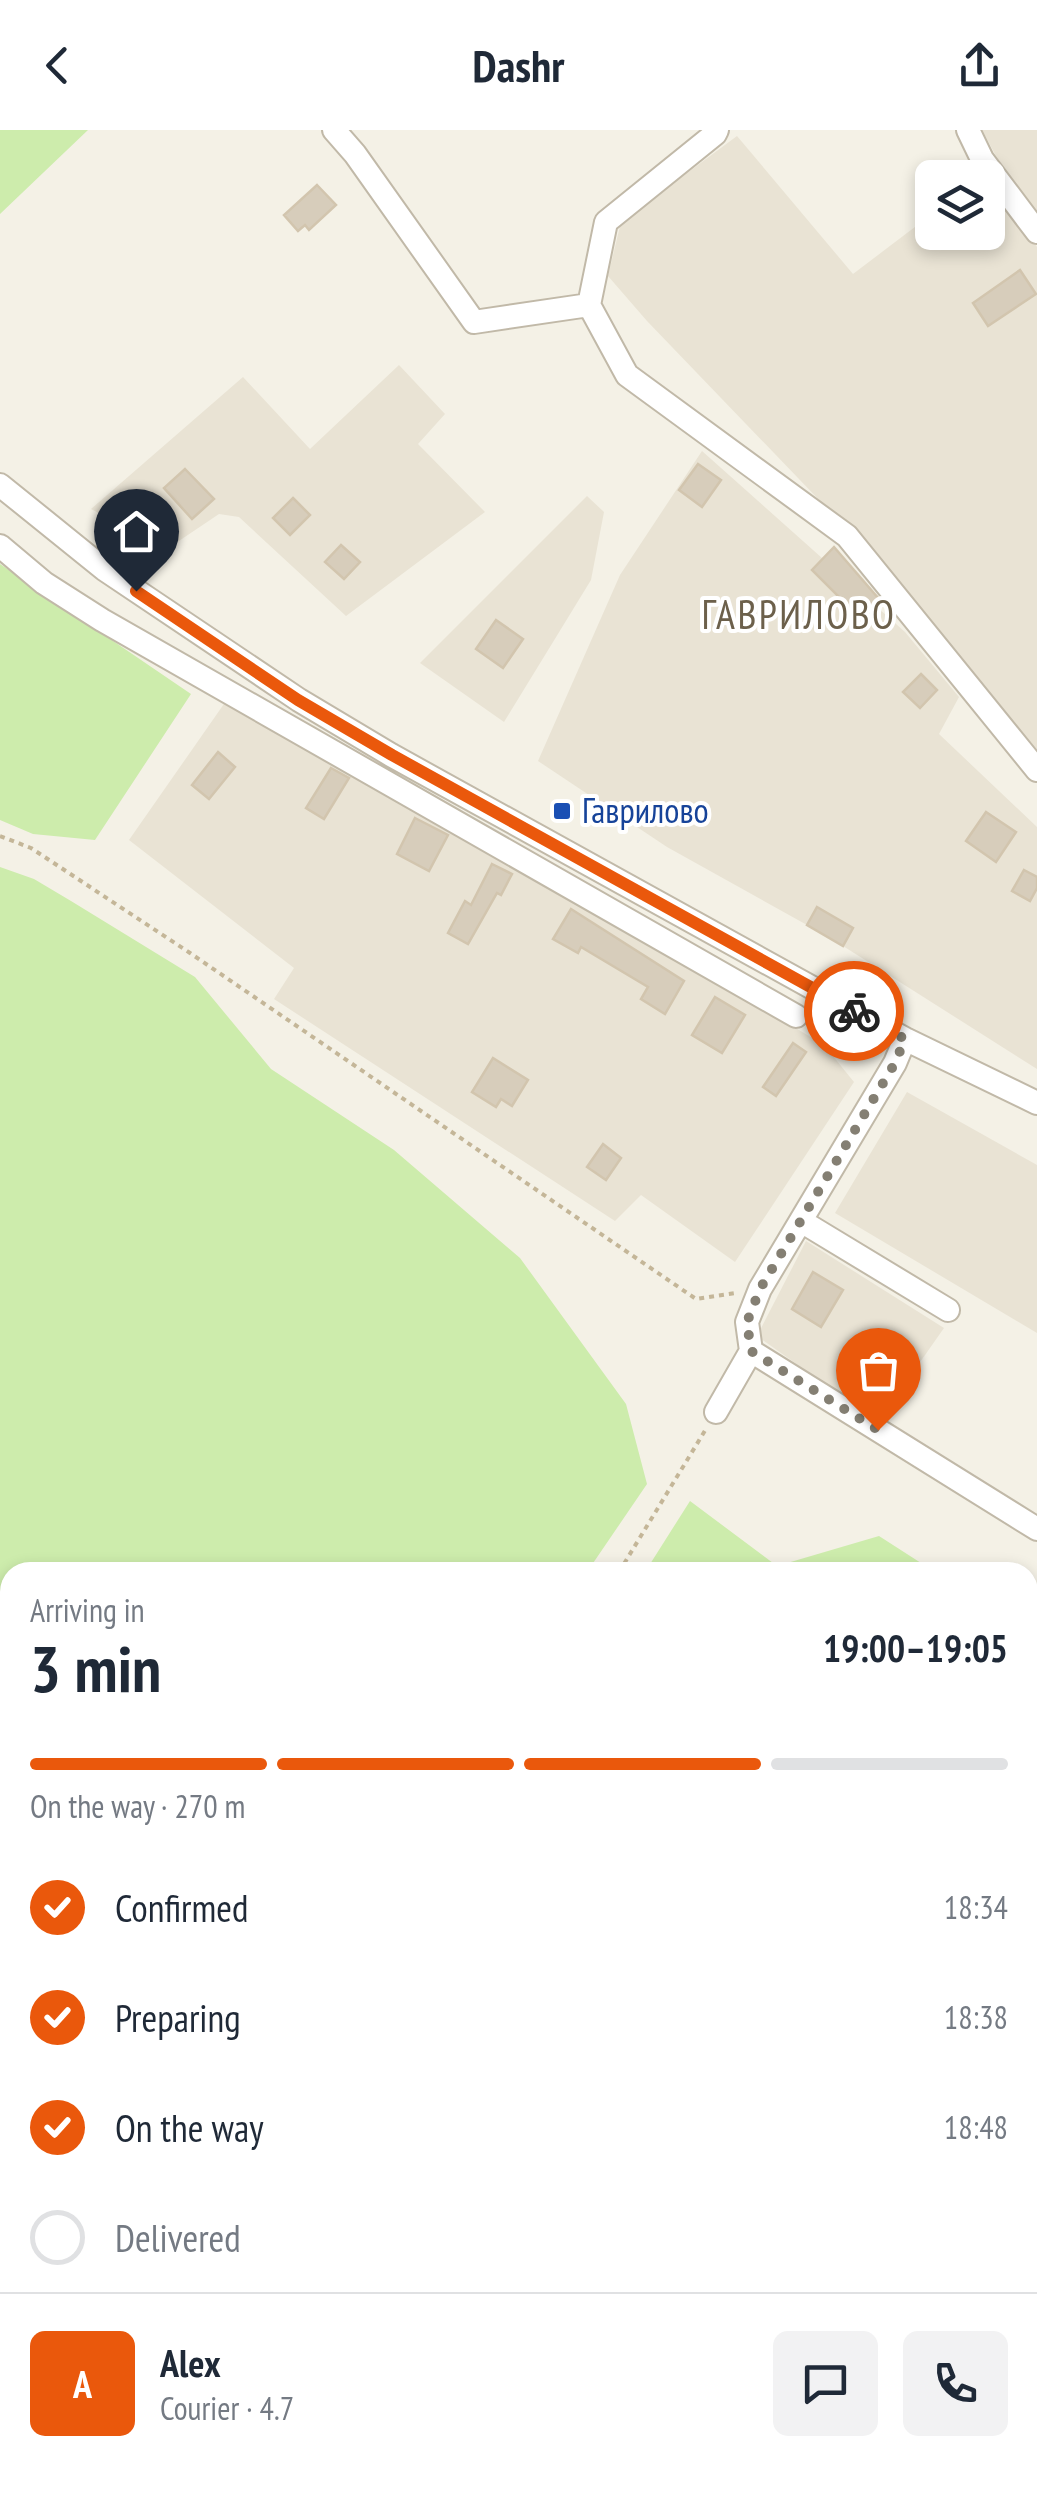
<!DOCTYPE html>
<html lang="en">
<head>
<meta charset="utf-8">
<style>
	body { margin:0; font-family:"PT Sans Narrow",sans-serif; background:#f2f2f3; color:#1f2937; height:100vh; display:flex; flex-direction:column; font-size:38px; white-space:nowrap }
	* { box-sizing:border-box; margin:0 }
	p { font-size:32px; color:#747a83 }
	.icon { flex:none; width:55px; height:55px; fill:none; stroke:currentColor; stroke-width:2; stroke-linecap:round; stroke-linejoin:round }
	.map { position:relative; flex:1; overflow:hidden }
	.side { position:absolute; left:0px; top:1432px; width:1038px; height:932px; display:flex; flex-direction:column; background:#fff; border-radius:30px 30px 0 0; box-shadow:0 5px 15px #0003 }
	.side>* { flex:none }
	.buttons { position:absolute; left:915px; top:30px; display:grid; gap:20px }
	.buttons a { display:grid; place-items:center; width:90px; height:90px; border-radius:15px; background:#fff; box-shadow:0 5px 15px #0003; font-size:50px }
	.pin { position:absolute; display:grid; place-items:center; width:85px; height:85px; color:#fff; margin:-102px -42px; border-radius:50% 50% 50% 0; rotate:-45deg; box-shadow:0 0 10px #0007 }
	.pin .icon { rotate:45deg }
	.courier { position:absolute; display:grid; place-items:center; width:100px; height:100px; margin:-50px; border:8px solid #ea580c; border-radius:50%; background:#fff; color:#222; box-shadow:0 2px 12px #0007 }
	.headline em { font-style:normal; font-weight:600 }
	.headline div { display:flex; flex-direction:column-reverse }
	.headline { display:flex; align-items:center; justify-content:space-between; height:170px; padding:0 30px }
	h1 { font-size:65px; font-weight:600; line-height:75px }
	.bar { display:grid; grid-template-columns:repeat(4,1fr); gap:15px 10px; align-content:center; height:120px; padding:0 30px }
	.bar i { height:12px; border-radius:8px; background:#e0e1e3 }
	.bar .active { background:#ea580c }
	.bar p { grid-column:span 4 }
	.line { display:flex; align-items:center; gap:25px; padding:0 30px; border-top:2px solid #e0e1e3 }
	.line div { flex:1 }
	.round { display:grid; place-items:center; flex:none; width:105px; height:105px; border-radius:15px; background:#f2f2f3 }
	ol { padding:0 30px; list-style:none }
	li { display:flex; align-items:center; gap:30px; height:110px }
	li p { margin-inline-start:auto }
	li .icon { padding:10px; border-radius:50%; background:#ea580c; color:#fff; stroke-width:4 }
	li:last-child { color:#747a83 }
	li i { width:55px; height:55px; border:5px solid #e0e1e3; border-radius:50% }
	header { display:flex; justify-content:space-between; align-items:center; height:130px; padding:0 30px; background:#fff; font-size:45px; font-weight:600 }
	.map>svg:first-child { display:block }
</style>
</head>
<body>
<header><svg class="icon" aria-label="back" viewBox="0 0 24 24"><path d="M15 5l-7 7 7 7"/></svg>Dashr<svg class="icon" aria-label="share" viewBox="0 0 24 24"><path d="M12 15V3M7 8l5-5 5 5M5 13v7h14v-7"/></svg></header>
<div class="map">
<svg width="1037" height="2364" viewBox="0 0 1037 2364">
	<rect width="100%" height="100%" fill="#f4f1e6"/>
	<path fill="#e9e3d4" d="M982,0h55v83l-41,-57z
		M737,6l116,138 79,-60v18h56v-52l49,67v503l-164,-194 -226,-235 -39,-45 13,-54z
		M399,235l46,49 -27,30 67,68 -139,104 -107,-99 -20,-3 -52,35 -76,-40 152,-132 67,72z
		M702,321l203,181 54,65 -20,37 98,93v242l-194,-123 10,-18 -36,-20 -10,17 -140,-78 -129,-86 82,-186z
		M587,366l17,16 -13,68 -87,142 -84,-59z
		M226,571l332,185 266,159 30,37 -119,180 -94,-67 -26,26 -341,-222 20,-31 -165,-128z
		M907,962l130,73v168l-202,-120z
		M806,1111l138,87 -66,94 -121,-86z"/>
	<path fill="#cdecac" d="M0,0h88l-88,84z
		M0,434l191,130 -96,146 -62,-6 -33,-14z
		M0,737l34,12 37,22 124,76 76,92 123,81 126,108 106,146 21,80 -60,88h-577v913h153l2,9h-165z
		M690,1371l87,65 102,-30 42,27 -4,9h-272z
		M1028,1789l9,7v568h-810l-1,-9h802z"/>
	<path fill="#d7cdbb" stroke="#d2c5ae" stroke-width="2.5" d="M317,55l19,20 -27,25 -4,-5 -7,6 -14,-16z
		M1020,140l16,24 -48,32 -15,-23z
		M698,334l23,16 -19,27 -23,-17z
		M185,339l29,30 -22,20 -28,-31z
		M293,368l17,17 -20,20 -17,-17z
		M341,415l19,17 -16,17 -19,-17z
		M834,417l45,52 -19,19 -48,-48z
		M496,490l27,19 -20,29 -27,-19z
		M921,544l16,16 -17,18 -17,-16z
		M218,622l17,15 -26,32 -17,-14z
		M331,638l18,10 -25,41 -18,-11z
		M986,682l30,20 -20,30 -30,-21z
		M415,688l33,17 -19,36 -32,-17z
		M492,734l20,10 -11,21 -4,-2 -29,51 -20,-11 17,-32 6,4z
		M1024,740l13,7v11l-7,13 -18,-10z
		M817,777l36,21 -10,18 -36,-21z
		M571,779l113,72 -19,33 -24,-15 7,-12 -67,-40 -3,6 -25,-14z
		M715,867l30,18 -23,38 -30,-18z
		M793,913l13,9 -30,44 -13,-9z
		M493,928l35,22 -16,26 -11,-7 -5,8 -24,-15z
		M603,1014l18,14 -15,22 -19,-13z
		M813,1142l30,18 -22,37 -29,-18z"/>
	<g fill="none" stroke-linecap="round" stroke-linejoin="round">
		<defs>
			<path id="minor" d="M334,0l21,24 119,168 115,-17
				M717,0l-2,4 -109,88 -17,83 38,70 220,161 190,234
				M968,0l14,29 55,73
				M0,355l104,84 195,131 92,55 514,284 132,64
				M0,416l44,37 58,37 694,396
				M801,1091l147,89
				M751,1221l286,178
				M716,1282l35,-61 -4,-29 13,-33 135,-226 10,-24"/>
		</defs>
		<use href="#minor" stroke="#c1b9a8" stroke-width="26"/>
		<path stroke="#c4b698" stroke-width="4" stroke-dasharray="5 5" stroke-linecap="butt" d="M0,706l31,12 159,105 506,346 39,-6
			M619,1442l87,-143
			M0,1624l10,8
			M203,2355l1,9
			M650,2355l6,9"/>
		<use href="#minor" stroke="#fff" stroke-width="22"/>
	</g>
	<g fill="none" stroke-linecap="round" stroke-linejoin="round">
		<path stroke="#847f73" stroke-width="10" stroke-dasharray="0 18" d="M854,881l51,28 -10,24 -135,226 -13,33 4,29 127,79"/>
		<path stroke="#ea580c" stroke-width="12" d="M136,461l162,109 94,55 462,256"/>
	</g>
	<rect fill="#1a4fb4" stroke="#fff" stroke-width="4" x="552" y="671" width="20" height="20" rx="5"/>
	<g text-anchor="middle" stroke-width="8" stroke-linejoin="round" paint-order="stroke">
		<g font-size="35" fill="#164399" stroke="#fff" text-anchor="start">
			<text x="582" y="693">Гаврилово</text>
		</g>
		<g font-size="40" letter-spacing="2.5" fill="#6c604b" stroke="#fff">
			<text x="799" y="499">ГАВРИЛОВО</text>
		</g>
	</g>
</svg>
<div class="buttons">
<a><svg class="icon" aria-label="layers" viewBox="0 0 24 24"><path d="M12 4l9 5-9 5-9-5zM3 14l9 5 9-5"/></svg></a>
</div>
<div class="pin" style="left:878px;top:1300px;background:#ea580c"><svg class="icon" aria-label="bag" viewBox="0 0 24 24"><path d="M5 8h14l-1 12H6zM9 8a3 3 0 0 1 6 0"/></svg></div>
<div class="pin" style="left:136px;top:461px;background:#1f2937"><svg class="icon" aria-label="home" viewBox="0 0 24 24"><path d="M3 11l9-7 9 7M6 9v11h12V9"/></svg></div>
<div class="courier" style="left:854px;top:881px"><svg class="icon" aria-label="bike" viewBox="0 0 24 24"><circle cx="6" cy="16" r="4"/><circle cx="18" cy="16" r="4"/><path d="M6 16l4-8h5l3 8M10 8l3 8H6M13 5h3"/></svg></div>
<section class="side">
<div class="headline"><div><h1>3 min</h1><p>Arriving in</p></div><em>19:00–19:05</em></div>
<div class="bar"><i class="active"></i><i class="active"></i><i class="active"></i><i></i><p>On the way · 270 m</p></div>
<ol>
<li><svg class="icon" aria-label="check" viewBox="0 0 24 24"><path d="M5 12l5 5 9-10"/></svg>Confirmed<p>18:34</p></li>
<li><svg class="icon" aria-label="check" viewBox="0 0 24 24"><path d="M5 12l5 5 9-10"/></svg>Preparing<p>18:38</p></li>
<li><svg class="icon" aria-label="check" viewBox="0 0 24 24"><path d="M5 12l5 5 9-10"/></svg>On the way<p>18:48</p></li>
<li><i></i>Delivered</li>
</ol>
<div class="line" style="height:180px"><b class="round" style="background:#ea580c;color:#fff">A</b><div><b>Alex</b><p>Courier · 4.7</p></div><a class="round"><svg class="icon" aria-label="chat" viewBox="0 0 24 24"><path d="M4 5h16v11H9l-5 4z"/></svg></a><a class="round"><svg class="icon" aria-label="phone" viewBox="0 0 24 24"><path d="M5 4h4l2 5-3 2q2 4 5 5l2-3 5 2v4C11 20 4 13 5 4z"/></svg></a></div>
</section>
</div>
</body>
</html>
